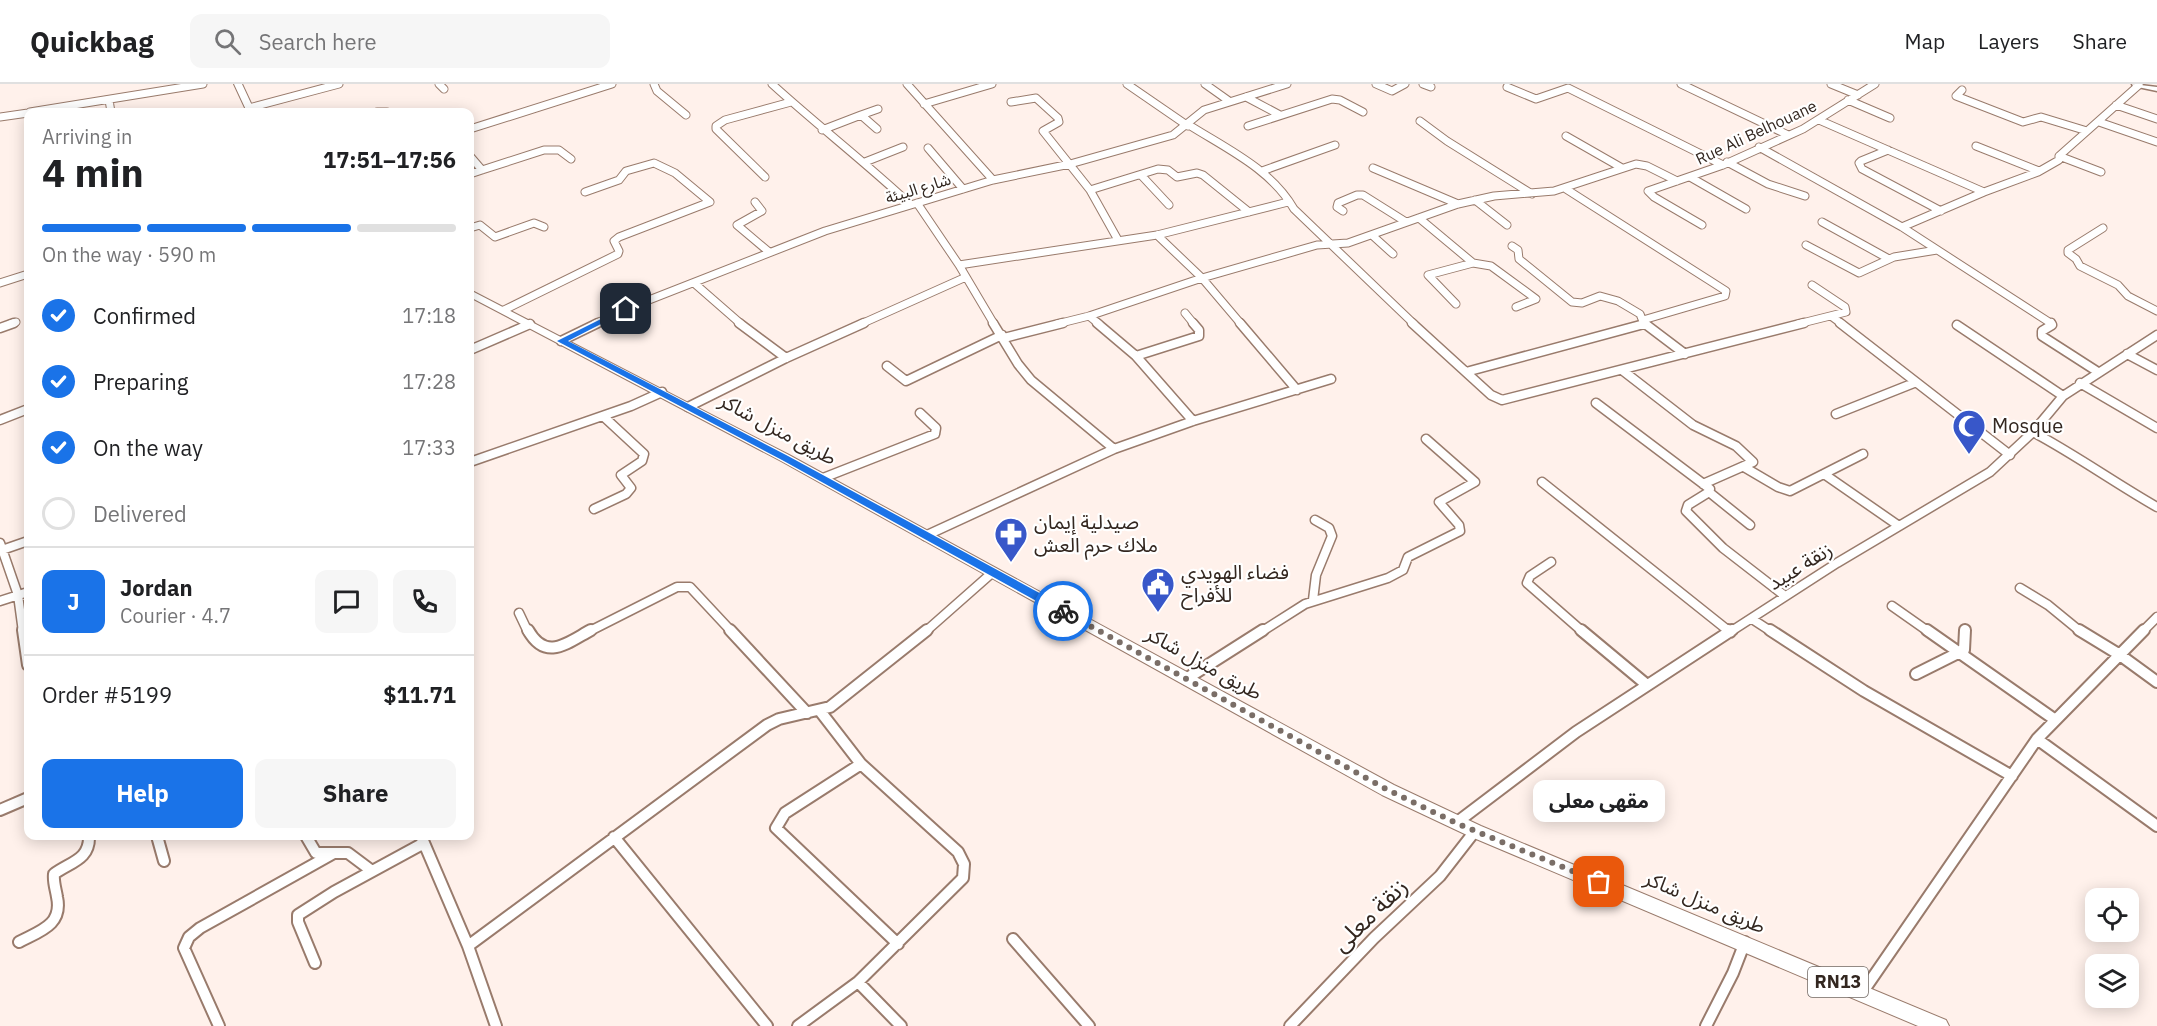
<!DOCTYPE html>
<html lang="en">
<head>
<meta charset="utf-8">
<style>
	body { margin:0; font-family:"IBM Plex Sans","Noto Sans Arabic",sans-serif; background:#f6f6f6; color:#202124; height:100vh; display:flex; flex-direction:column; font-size:22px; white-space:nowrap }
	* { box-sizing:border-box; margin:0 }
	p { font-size:20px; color:#757577 }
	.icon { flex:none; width:33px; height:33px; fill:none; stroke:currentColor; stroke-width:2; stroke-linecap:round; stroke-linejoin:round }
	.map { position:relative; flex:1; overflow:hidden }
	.details { position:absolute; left:24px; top:24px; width:450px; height:732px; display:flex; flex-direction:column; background:#fff; border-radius:12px; box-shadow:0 3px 15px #0003 }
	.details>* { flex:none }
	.controls { position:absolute; left:2085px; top:804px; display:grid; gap:12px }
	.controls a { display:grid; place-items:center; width:54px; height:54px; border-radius:12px; background:#fff; box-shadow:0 3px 15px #0003; font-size:30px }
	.pin { position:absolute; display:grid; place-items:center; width:51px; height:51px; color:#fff; margin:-26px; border-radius:12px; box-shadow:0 3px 9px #0006 }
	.courier { position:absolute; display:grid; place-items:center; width:60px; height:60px; margin:-30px; border:4px solid #1a73e8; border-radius:50%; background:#fff; color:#222; box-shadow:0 2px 8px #0007 }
	.bubble { position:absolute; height:42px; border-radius:12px; background:#fff; box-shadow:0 3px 15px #0003; font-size:20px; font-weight:700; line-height:42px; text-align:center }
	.head em { font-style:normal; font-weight:700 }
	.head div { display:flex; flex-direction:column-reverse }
	.head { display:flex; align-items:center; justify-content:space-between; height:102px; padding:0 18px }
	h1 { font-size:39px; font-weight:700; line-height:45px }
	.bar { display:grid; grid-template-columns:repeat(4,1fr); gap:9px 6px; align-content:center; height:72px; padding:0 18px }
	.bar i { height:8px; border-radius:4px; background:#e0e0e0 }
	.bar .on { background:#1a73e8 }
	.bar p { grid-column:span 4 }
	.line { display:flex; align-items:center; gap:15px; padding:0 18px; border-top:2px solid #e0e0e0 }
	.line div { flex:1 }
	.round { display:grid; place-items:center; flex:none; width:63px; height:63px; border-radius:12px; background:#f6f6f6 }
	ol { padding:0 18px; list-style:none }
	li { display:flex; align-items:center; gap:18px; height:66px }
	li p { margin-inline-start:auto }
	li .icon { padding:6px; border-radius:50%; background:#1a73e8; color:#fff; stroke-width:4 }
	li:last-child { color:#757577 }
	li i { width:33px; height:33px; border:3px solid #e0e0e0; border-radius:50% }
	.action { display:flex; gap:12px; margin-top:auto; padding:12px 18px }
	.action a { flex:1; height:69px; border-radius:12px; background:#1a73e8; color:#fff; font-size:24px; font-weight:700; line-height:69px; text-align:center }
	.action a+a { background:#f6f6f6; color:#202124 }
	header { display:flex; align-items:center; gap:36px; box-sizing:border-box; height:84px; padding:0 30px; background:#fff; border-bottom:2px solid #e0e0e0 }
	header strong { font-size:28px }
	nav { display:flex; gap:33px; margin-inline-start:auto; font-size:21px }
	.search { width:420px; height:54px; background:#f6f6f6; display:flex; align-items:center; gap:15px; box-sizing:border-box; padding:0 21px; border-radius:12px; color:#757577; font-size:22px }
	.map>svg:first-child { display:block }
</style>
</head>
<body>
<header>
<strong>Quickbag</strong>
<div class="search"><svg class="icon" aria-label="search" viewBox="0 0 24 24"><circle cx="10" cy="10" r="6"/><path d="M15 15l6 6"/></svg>Search here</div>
<nav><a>Map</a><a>Layers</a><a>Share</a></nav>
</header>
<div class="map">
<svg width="2157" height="942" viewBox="0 0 2157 942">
	<rect width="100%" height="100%" fill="#fff1eb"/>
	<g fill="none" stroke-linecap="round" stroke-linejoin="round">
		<defs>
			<path id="minor-far2" d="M439,0l5,5
				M654,0l3,7 29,24
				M772,0c45,41 93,78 138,120
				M907,0l86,96
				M1127,0l61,42
				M1205,0l24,17
				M1376,0l16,7 13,-7
				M1423,0l8,3
				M1681,0l107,51
				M1831,0l27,11
				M1507,3l29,12 32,-11 155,77
				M1962,6l-6,6 67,26 18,-5 46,14
				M1246,13l34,18
				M109,16l2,12
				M1848,16l42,18
				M1011,18l25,-4 22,20 1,4 -16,9 47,59 28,50
				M924,20l68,-20
				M2116,21l41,14
				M249,24l90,-24
				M30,28l173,-28
				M377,28h10
				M861,31l17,-6
				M0,33l28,-4
				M1819,36l165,72 -82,35
				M1420,37l27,20 85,53
				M2099,38l58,20
				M1189,41c38,24 82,44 105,84l120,115
				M1248,42l84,-27 8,1 23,12
				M470,45l142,-45
				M822,46l39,-15 16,14
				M1566,52l56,32
				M1976,62l63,25
				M1759,63l143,80 150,97
				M928,64l35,41
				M1888,66l-27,11 -2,2 3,6 79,42
				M470,72l12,14 -12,4
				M2059,72l42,16
				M865,78l38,-15
				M1727,78l41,22 37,12
				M1373,84l85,36
				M482,86l62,-20h15l12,9
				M1262,87l73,-26
				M1141,91l28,30
				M765,93l-49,-48v-3l9,-6 66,-18
				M1690,93l56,32
				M1566,105l160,102 -1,5 -82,24
				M1090,106l68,-21 10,1 9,7 20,-4 6,2 46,37
				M1984,108l54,-20 21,-12v-4l80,-71
				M1475,116l32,25
				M755,118l7,9 -25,14 32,27
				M917,119l42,62 35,59
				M1343,127l-6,-4 1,-4 19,-8h6l43,27
				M1419,134l54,45 18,3 45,33 -20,8
				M1822,138l67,37
				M1702,141l-48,-28 -6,-6 75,-26 80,-36 72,-45
				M470,144l10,-3 15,12 39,-14 10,4
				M2103,144l-35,22v3l8,6 4,7 38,19 10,11 29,15
				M1373,152l20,18
				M1806,161l53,28 35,-16 43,-7
				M1512,162l6,4 1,9 53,43 10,1 18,-7 18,5 22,13 4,10
				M959,181l198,-30 131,-33
				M0,199l28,-9
				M694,199l47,41
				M1456,220l-28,-29 45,-12
				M504,226l114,-56 1,-3 -5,-10 5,-4 91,-35 -35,-29 -21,-10 -28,8 -7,9 -34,12
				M1185,229l9,11
				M1089,232l10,8
				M1831,232l11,8
				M10,240l6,-2
				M595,240l31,-15 199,-78 168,-51 77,-16 103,-29 31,-25 83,-26
				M861,240l105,-47
				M1057,240l32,-8 113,-38 -45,-43
				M1241,240l-39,-46 115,-33 31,-2 110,-39 36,-8 60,-5 82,-27 11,2 30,15
				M1798,240l48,-12 -1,-5 -33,-22"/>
			<path id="minor-far1" d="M739,239l47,35
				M993,239l25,41 13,16 83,69
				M1097,239l39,33 57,65
				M1240,239l57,67
				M1412,239l79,72 11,5 302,-77
				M1644,239l41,31
				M1840,239l170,132
				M2051,239l1,2 -10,6v5l56,36
				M1957,241l106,71
				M0,244l14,-5
				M1004,254l59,-15
				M561,257l37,-18
				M470,266l60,-26
				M2127,270l30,16
				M1136,272l63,-20v-6l-6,-7
				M887,282l19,15 96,-46
				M1622,286l71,55 43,21 17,16 -50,22
				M1466,288l178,-48
				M2080,299l77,45
				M1596,319l114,86 -1,3 -21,13 -2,6 37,37 62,48
				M688,323l98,-49 78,-35
				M1836,330l78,-31
				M0,336l28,-11
				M2033,348c43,23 82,51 124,75
				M470,378l161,-56 31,-14
				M1744,383l34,20 12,4 73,-37
				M1824,390l75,52
				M823,394l112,-44 1,-6 -16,-15
				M1542,398l188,150
				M1709,408l41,33
				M594,425l32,-15 5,-6 -10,-13 21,-14 2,-7 -41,-38
				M925,452l189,-87 79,-28 138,-42
				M0,459l18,52 5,37
				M2,466l26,-9
				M1551,478l-21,14 -3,7 56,49
				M2020,504l28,17 33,27
				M1313,516l3,-25 16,-39 -3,-8 -14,-8
				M0,517l28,-9
				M1892,522l37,26
				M519,529l9,19
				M1752,535l20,13
				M588,548l89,-45h13l42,45
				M925,548l68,-60
				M1261,548l44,-28 83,-26 15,-8 5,-13 52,-26 -1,-6 -20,-23 36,-20 -49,-43
				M1730,548l107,-69 153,-91 43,-40 30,-36 94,-61
				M2142,548l15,-15"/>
			<path id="minor" d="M23,546l5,35
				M528,546c18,32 39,13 63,0
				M730,546l77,83
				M1581,546l66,55
				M1728,546l2,2
				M1770,546l94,61 148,85
				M1927,546l127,89
				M2079,546l41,25 37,27
				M1916,590l48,-24 1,-20
				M1186,595l77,-49
				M2037,655l120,87
				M861,680l-76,49 -9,15 122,116
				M0,726l28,-12
				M1456,739l120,-91 156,-102
				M157,752l7,25
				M306,752l10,17h32l24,18
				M421,752l47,110
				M614,753l153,189
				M1013,855l76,87
				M19,858c21,-11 44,-17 38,-45 -1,-7 -4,-15 -3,-23 16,-12 36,-14 35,-38
				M315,879l-17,-41v-7l36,-23 90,-49
				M858,898l43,44
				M1862,909l175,-254 107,-109
				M219,942l-35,-78 5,-11 11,-9 134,-75
				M496,942l-28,-80 299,-221 12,-6 51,-12 97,-77
				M798,942l60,-44 105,-104 1,-14 -6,-12 -97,-88 -41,-53
				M1290,942l84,-88 66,-62 35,-45
				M1706,942l27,-53 12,-31"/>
			<path id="secondary" d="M2132,0l25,3v4l-24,-5z"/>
			<path id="primary" d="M234,0h8l13,28h-8z
				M470,206l319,165 605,330 87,41 465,194 3,6h-31l-449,-190 -87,-41 -601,-334 -311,-164z"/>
		</defs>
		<use href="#minor-far2" stroke="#997b6c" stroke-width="9"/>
		<use href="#minor-far1" stroke="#997b6c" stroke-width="11"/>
		<use href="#minor" stroke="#997b6c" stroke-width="14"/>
		<use href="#secondary" stroke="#997b6c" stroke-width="3"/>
		<use href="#primary" stroke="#997b6c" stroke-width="2"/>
		<use href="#minor-far2" stroke="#fff" stroke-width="7"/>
		<use href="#minor-far1" stroke="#fff" stroke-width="8"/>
		<use href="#minor" stroke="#fff" stroke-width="10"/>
		<use href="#secondary" fill="#fff" fill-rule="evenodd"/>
		<use href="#primary" fill="#fff" fill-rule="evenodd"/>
	</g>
	<path fill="#1a73e8" d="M623,224l7,1 -62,32 220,115 279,152v6h-7l-278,-154 -225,-119z"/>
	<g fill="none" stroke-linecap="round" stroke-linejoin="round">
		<path stroke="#7a6e67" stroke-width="6" stroke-dasharray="0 10.8" d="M1063,527l325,179 68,33 143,59"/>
	</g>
	<defs>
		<symbol id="mosque-pin" viewBox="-11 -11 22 30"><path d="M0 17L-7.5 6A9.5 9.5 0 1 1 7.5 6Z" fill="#3857c9" stroke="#fff"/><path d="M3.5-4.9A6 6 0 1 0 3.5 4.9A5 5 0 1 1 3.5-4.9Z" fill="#fff"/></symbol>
		<symbol id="pharmacy-pin" viewBox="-11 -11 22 30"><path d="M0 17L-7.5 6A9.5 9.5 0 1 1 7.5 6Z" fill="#3857c9" stroke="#fff"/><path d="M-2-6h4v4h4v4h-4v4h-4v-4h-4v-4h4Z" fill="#fff"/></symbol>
		<symbol id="civic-pin" viewBox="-11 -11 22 30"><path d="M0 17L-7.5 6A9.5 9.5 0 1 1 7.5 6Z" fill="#3857c9" stroke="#fff"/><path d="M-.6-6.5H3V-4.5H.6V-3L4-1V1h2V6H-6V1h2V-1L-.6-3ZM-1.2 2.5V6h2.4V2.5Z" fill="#fff"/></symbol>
	</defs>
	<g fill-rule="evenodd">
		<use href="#mosque-pin" x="1950" y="323" width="38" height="52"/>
		<use href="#pharmacy-pin" x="992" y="431" width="38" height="52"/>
		<use href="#civic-pin" x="1139" y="481" width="38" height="52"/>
	</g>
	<g text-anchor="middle" stroke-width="4.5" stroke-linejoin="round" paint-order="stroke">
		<g font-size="16" fill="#332720" stroke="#fff">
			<text transform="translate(1756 48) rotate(-25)" y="6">Rue Ali Belhouane</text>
			<text transform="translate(918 104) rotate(-17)" y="6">شارع البيئة</text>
		</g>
		<rect fill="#fff" stroke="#706863" stroke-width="1.5" x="1808" y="883" width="60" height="30" rx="4.5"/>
		<g font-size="18" font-weight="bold" fill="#332720">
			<text x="1838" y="904">RN13</text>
		</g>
		<g font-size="20" fill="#332720" stroke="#fff" text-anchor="start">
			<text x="1992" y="349">Mosque</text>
			<text x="1034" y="445">صيدلية إيمان<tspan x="1034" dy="23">ملاك حرم العش</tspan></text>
			<text x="1181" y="495">فضاء الهويدي<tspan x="1181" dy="23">للأفراح</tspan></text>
		</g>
		<g font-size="20" fill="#332720" stroke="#fff">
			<text transform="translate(778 345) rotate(28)" y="7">طريق منزل شاكر</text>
			<text transform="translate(1800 482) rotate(-32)" y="7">زنقة عبيد</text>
			<text transform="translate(1204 579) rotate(29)" y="7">طريق منزل شاكر</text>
			<text transform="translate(1705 818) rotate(23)" y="7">طريق منزل شاكر</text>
		</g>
		<g font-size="24" fill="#332720" stroke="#fff">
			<text transform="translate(1370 831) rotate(-44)" y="8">زنقة معلى</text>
		</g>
	</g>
</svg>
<div class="controls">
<a><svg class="icon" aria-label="locate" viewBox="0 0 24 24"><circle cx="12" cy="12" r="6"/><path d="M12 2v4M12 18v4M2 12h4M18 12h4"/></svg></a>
<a><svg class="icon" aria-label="layers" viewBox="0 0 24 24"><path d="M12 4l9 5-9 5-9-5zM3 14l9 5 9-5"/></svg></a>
</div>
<div class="pin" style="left:1599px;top:798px;background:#ea580c"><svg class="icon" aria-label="bag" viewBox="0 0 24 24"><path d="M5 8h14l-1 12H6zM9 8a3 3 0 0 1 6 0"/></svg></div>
<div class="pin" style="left:626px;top:225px;background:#1f2937"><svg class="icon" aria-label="home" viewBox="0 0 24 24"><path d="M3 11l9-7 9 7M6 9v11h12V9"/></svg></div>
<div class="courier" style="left:1063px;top:527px"><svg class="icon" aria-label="bike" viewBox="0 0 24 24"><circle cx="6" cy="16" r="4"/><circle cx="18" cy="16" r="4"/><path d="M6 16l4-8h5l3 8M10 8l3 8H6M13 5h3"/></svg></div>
<div class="bubble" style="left:1533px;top:696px;width:132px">مقهى معلى</div>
<section class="details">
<div class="head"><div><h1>4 min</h1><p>Arriving in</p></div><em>17:51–17:56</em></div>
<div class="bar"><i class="on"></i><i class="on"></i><i class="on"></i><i></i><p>On the way · 590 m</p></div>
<ol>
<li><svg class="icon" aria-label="check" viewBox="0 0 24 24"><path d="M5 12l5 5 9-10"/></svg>Confirmed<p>17:18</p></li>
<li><svg class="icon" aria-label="check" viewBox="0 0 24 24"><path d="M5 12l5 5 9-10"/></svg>Preparing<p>17:28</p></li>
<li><svg class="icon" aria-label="check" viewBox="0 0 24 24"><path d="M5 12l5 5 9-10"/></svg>On the way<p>17:33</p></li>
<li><i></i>Delivered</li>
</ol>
<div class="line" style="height:108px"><b class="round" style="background:#1a73e8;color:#fff">J</b><div><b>Jordan</b><p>Courier · 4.7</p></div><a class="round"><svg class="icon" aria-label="chat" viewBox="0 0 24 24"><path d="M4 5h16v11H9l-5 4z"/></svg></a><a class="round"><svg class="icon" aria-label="phone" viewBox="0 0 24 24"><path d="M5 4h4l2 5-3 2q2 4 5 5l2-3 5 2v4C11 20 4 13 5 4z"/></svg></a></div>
<div class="line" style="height:78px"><div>Order #5199</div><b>$11.71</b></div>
<div class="action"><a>Help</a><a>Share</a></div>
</section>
</div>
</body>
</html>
